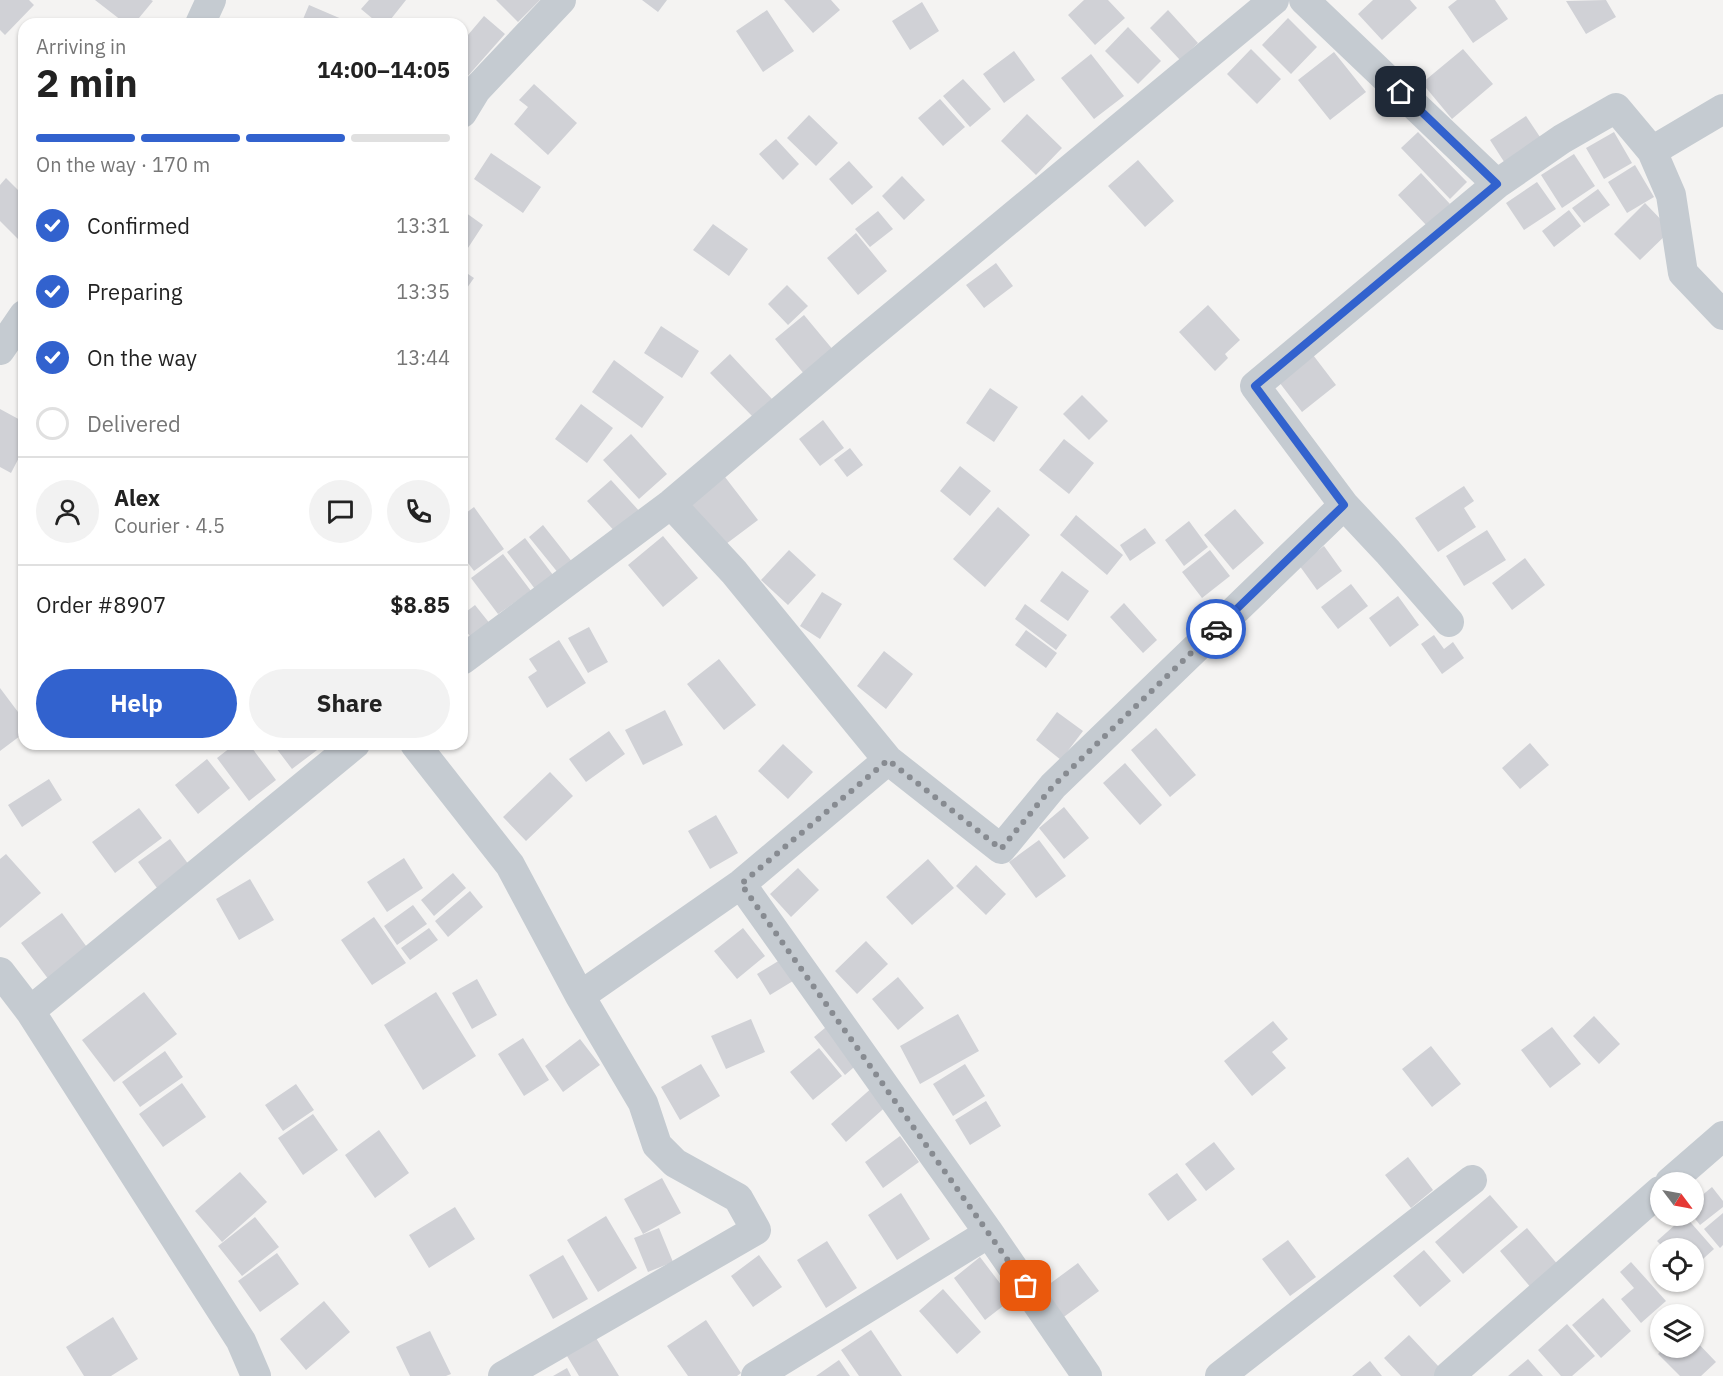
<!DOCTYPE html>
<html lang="en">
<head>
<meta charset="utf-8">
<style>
	body { margin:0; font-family:"IBM Plex Sans",sans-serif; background:#f2f2f2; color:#222; height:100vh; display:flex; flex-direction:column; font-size:22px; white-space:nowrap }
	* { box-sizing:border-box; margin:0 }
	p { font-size:20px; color:#767676 }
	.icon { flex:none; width:33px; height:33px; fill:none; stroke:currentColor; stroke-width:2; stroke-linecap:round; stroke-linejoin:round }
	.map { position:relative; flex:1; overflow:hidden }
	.drawer { position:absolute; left:18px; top:18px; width:450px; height:732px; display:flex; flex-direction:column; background:#fff; border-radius:18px; box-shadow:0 2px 4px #0004 }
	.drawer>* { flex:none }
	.needle { width:39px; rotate:122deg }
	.controls { position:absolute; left:1650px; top:1172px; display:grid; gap:12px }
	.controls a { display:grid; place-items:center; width:54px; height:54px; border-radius:50%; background:#fff; box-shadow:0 2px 4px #0004; font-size:30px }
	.pin { position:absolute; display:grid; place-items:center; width:51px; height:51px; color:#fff; margin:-26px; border-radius:12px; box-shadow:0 3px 9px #0006 }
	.courier { position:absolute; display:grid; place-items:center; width:60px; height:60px; margin:-30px; border:4px solid #3262ce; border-radius:50%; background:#fff; color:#222; box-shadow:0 2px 8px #0007 }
	.summary em { font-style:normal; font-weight:800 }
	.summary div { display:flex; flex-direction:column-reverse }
	.summary { display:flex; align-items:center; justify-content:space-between; height:102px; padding:0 18px }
	h1 { font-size:39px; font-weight:800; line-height:45px }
	.bar { display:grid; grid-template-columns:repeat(4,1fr); gap:9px 6px; align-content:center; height:72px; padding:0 18px }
	.bar i { height:8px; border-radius:4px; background:#e0e0e0 }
	.bar .current { background:#3262ce }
	.bar p { grid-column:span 4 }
	.line { display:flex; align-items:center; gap:15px; padding:0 18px; border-top:2px solid #e0e0e0 }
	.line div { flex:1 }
	.round { display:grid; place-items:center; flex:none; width:63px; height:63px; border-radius:32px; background:#f2f2f2 }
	ol { padding:0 18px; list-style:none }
	li { display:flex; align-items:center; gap:18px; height:66px }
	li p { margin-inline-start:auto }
	li .icon { padding:6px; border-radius:50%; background:#3262ce; color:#fff; stroke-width:4 }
	li:last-child { color:#767676 }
	li i { width:33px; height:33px; border:3px solid #e0e0e0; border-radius:50% }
	.action { display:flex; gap:12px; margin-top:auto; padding:12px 18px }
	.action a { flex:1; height:69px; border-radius:36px; background:#3262ce; color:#fff; font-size:24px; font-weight:800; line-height:69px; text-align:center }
	.action a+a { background:#f2f2f2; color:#222 }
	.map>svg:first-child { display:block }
</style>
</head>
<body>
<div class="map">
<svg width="1723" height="1376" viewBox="0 0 1723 1376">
	<rect width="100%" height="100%" fill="#f4f3f2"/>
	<path fill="#d0d1d6" d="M0,0h29l5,5 -29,30 -5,-5z
		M95,0h56l2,1 -19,23h-8z
		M369,0h37l-19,24h-8l-18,-15z
		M496,0h44l-22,22z
		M642,0h25l-9,12z
		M784,0h47l9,10 -27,23z
		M1084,0h24l17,18 -30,27 -27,-30z
		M1373,0h37l7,8 -35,32 -24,-26z
		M1457,0h38l13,19 -35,24 -25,-36z
		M1606,0l10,17 -30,17 -20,-33z
		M922,2l17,29 -29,19 -18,-29z
		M309,5l35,15 -2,4h-41z
		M767,10l27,41 -31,21 -27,-41z
		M1168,10l30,33 -18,17 -30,-32z
		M484,16l21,18 -38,43 -5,-5v-30z
		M1288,18l29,29 -26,27 -29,-29z
		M1128,27l33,34 -23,23 -33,-33z
		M1251,49l30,30 -24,25 -30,-30z
		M1463,49l30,35 -41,35 -30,-36z
		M1014,51l21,29 -31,23 -21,-29z
		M1334,52l32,40 -36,28 -32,-40z
		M1091,54l33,42 -30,23 -33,-41z
		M963,79l28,30 -21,18 -27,-31z
		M534,84l43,39 -29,32 -34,-31 14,-17 -9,-7z
		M940,99l25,28 -22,19 -25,-28z
		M1027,114l35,34 -26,27 -35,-34z
		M809,115l29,28 -22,23 -29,-28z
		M1526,116l20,30 -36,25 -20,-31z
		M1418,132l49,50 -17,17 -49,-51z
		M1614,132l18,31 -28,16 -18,-31z
		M776,139l23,25 -16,16 -24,-26z
		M491,153l50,34 -18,26 -49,-34z
		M1574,154l21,32 -33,22 -21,-33z
		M1138,160l36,41 -29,26 -37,-41z
		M849,161l24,26 -21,18 -23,-26z
		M1635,165l19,32 -27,16 -19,-31z
		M1421,173l29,31 -23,22 -29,-31z
		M902,176l23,24 -21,20 -22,-24z
		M6,178l18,18v49l-24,-24v-36z
		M1537,182l19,27 -32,21 -18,-27z
		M1598,189l12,16 -26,18 -12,-15z
		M1645,203l26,27 -31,30 -26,-26z
		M462,210l21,15 -19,29 -2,-1z
		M1569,210l12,16 -27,21 -12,-16z
		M878,211l15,18 -23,18 -15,-18z
		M713,224l35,25 -19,27 -36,-26z
		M856,233l31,38 -29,24 -31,-37z
		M996,263l17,23 -29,22 -18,-23z
		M462,270l12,8 -12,17z
		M787,285l21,21 -20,19 -20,-21z
		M1208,305l32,35 -15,14 3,4 -13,13 -36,-39z
		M804,315l30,36 -29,24 -30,-36z
		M661,326l38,25 -17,27 -38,-25z
		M1310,351l26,34 -34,27 -26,-34z
		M730,354l42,45 -19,18 -43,-44z
		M614,360l50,37 -22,31 -50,-36z
		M990,388l28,19 -24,35 -28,-19z
		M1082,395l26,26 -19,19 -26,-26z
		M581,404l32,24 -26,35 -32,-24z
		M0,409l24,13v26l-13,25 -11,-6z
		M823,420l21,28 -24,18 -21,-27z
		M631,434l36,40 -28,25 -36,-39z
		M1064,439l30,24 -25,31 -30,-24z
		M850,448l13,17 -16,12 -13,-17z
		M960,466l31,25 -21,25 -30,-25z
		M725,477l33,43 -36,27 -32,-42z
		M611,480l30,33 -23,22 -31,-34z
		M1464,486l10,15 -10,7 12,19 -38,25 -23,-34z
		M474,507l30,42 -30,22 -12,-16v-39z
		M998,507l32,28 -45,52 -32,-28z
		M1235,509l29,34 -31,27 -29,-35z
		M1076,515l47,40 -16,20 -47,-40z
		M1189,521l19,26 -24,19 -19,-26z
		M543,525l30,38 -14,11 -30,-37z
		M1145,528l11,15 -26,18 -10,-16z
		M1487,530l19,30 -42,26 -18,-30z
		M663,536l35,42 -35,29 -35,-42z
		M525,538l28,37 -18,14 -28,-37z
		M1324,546l18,25 -25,19 -18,-25z
		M789,550l27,25 -28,30 -27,-25z
		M1210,550l20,26 -28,22 -20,-26z
		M503,554l28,37 -33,23 -27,-36z
		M1525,558l20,27 -33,25 -20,-27z
		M1062,571l27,20 -21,30 -28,-20z
		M1351,584l17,22 -30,23 -17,-22z
		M822,592l20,12 -22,35 -20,-13z
		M1398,596l21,29 -29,22 -21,-29z
		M1124,603l33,37 -14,13 -33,-36z
		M1025,604l42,31 -11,15 -41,-31z
		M475,605l16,20 -18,15 -11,-14v-11z
		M589,627l19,35 -20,11 -20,-35z
		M1026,630l31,23 -11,15 -31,-23z
		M1434,635l10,14 9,-7 11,16 -22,16 -21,-30z
		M559,640l27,43 -39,25 -19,-31 9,-6 -8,-12z
		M884,651l29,23 -27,35 -29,-23z
		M719,659l37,46 -32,25 -37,-46z
		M0,688l24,32v13l-24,18z
		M665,710l18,35 -40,20 -18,-35z
		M1057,712l26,19 -22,29 -25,-20z
		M1156,728l40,47 -26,22 -39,-47z
		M609,731l16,23 -39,28 -17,-23z
		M1530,743l19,22 -29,24 -18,-21z
		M235,744h14l27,36 -27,21 -32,-43z
		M273,744h52l-33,25z
		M783,744l30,28 -25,27 -30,-28z
		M207,759l23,29 -32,26 -23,-29z
		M1125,763l37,42 -22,20 -37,-42z
		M550,772l23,24 -47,45 -23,-24z
		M49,779l13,21 -40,27 -14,-22z
		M1064,807l25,31 -25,21 -25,-31z
		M139,808l23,30 -47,35 -23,-31z
		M716,815l22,38 -28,16 -22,-38z
		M170,839l19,26 -32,23 -19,-26z
		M1039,840l27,36 -30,22 -27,-36z
		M6,854l35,39 -41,35v-69z
		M404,858l19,30 -36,24 -20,-30z
		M928,859l26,29 -42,37 -26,-28z
		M976,865l30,29 -20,21 -30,-29z
		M798,868l21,22 -28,27 -21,-23z
		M453,873l13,15 -32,28 -13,-16z
		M250,879l24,41 -35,20 -23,-41z
		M470,891l13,16 -35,30 -13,-16z
		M413,905l14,19 -30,21 -13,-19z
		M62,913l27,37 -40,30 -28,-37z
		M374,917l32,46 -34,22 -31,-45z
		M429,928l9,12 -28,20 -9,-12z
		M743,928l22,28 -28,23 -23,-28z
		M866,941l22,23 -31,30 -22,-23z
		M780,960l13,21 -23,14 -13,-21z
		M898,977l26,31 -26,22 -26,-31z
		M477,979l20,36 -25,14 -20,-36z
		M144,992l33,42 -63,48 -32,-42z
		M436,992l40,64 -53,34 -39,-65z
		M958,1014l21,37 -59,33 -20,-38z
		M1594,1016l26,28 -21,20 -26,-28z
		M751,1019l14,33 -39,17 -15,-33z
		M1273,1021l15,18 -16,13 14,16 -34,28 -28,-35z
		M831,1023l30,38 -16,14 -31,-38z
		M1552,1027l29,37 -31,24 -29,-38z
		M523,1038l26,42 -25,16 -26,-42z
		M580,1039l20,26 -37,27 -18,-26z
		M1431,1046l30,38 -29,23 -30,-38z
		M819,1048l23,28 -29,24 -23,-28z
		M165,1051l18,26 -43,30 -18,-25z
		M701,1064l19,32 -40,24 -19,-33z
		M965,1064l20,32 -32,20 -20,-32z
		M182,1083l24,34 -43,30 -24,-33z
		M296,1084l18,26 -31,21 -18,-26z
		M874,1086l16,17 -44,39 -15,-18z
		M986,1101l15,25 -31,19 -15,-25z
		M313,1114l25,36 -35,25 -25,-37z
		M379,1130l30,43 -34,25 -30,-43z
		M900,1136l19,26 -36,26 -18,-26z
		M1214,1142l21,27 -29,22 -21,-27z
		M1408,1157l25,33 -22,18 -26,-33z
		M240,1172l27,30 -45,40 -27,-31z
		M1177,1173l20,27 -29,21 -20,-27z
		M662,1178l19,35 -38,21 -19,-35z
		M1712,1187l11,14v6l-23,18 -8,-10h2v-13z
		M901,1193l29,46 -33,21 -29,-45z
		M1490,1195l28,32 -55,47 -28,-32z
		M455,1207l20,32 -46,29 -20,-33z
		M1723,1213v32l-3,3 -16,-19z
		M606,1216l31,52 -39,24 -31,-52z
		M1685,1216l29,33 -20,18v-19h-30l-7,-7z
		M255,1217l24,30 -37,29 -24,-30z
		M659,1228l14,34 -25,10 -14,-34z
		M1527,1228l32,38 -27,23 -32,-38z
		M1288,1240l28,37 -26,19 -28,-37z
		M827,1241l30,47 -31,20 -29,-48z
		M1424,1250l27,31 -31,26 -27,-31z
		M277,1253l22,31 -39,28 -22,-31z
		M563,1255l25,44 -35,20 -24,-44z
		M759,1255l23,32 -29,20 -22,-31z
		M980,1257l32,42 -27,21 -31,-42z
		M1631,1262l35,39 -25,22 -20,-24 13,-11 -14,-16z
		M1078,1263l21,28 -38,28 -21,-28z
		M943,1289l38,43 -24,22 -38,-43z
		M1603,1298l28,33 -30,27 -29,-33z
		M324,1301l26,31 -44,38 -26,-31z
		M113,1317l25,42 -27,17h-27l-18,-29z
		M706,1320l35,53 -4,3h-49l-21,-30z
		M1567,1324l28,32 -23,20h-11l-23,-26z
		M871,1330l31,46h-43l-18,-26z
		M430,1331l21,43 -5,2h-36l-14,-29z
		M593,1333l26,43h-40l-15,-25z
		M1409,1335l32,34 -7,7h-33l-17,-18z
		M1694,1339l22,23 -15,14h-21l-22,-22 7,-7h29z
		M1528,1359l15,17h-35z
		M839,1360l11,16h-34z
		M1370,1361l12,15h-30z
		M567,1368l4,8h-18z"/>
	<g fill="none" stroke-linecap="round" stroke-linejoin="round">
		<path stroke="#c5cbd1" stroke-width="30" d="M1304,0l193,184
			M200,24l11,-24
			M462,113l14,-23 85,-90
			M1652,151l71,-42
			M0,350l24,-35
			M671,504l63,68 154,188 113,89 52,-63 291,-281
			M1449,622l-61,-70 -44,-47 -89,-119 242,-202 65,-45 54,-31 36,43 19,44 12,78 40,42
			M462,660l209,-156 181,-154 422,-350
			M415,744l95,121 70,131 63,107 14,42 18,18 63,35 18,32 -253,146
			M741,884l248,349 98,143
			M0,972l30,39 211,330 15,35
			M580,996l161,-112 147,-124
			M30,1011l325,-267
			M1670,1182l53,-46
			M756,1376l233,-143
			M1220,1376l252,-196
			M1449,1376l211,-185"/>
	</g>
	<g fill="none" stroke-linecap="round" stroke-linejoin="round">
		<path stroke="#878b91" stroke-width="6" stroke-dasharray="0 10.8" d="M1026,1286l-285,-402 147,-124 113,89 52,-63 163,-157"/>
		<path stroke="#3262ce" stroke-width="8" d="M1216,629l128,-124 -89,-119 242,-202 -96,-92"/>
	</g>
</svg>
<div class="controls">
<a><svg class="needle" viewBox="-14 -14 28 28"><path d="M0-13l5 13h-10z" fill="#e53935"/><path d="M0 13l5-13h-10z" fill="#767676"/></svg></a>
<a><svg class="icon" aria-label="locate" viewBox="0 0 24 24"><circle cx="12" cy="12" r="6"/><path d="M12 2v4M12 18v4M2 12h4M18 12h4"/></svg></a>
<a><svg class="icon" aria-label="layers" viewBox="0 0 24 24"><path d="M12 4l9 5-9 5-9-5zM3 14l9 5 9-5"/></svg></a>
</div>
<div class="pin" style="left:1026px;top:1286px;background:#ea580c"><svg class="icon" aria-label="bag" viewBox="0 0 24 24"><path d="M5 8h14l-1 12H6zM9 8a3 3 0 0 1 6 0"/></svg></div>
<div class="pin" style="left:1401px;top:92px;background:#1f2937"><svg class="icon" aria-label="home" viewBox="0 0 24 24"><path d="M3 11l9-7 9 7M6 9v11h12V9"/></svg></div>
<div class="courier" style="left:1216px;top:629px"><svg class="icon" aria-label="car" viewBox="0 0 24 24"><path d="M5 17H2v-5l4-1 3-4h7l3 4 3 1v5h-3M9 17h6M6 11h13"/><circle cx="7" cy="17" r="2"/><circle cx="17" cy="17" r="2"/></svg></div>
<section class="drawer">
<div class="summary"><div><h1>2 min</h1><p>Arriving in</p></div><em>14:00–14:05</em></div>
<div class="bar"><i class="current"></i><i class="current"></i><i class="current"></i><i></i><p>On the way · 170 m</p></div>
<ol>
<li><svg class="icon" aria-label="check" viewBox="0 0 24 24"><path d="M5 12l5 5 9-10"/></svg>Confirmed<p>13:31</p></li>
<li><svg class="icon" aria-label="check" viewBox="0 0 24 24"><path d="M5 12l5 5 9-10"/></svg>Preparing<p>13:35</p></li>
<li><svg class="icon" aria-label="check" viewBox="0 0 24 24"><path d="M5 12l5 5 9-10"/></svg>On the way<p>13:44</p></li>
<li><i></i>Delivered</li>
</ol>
<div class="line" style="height:108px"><a class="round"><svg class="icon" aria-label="person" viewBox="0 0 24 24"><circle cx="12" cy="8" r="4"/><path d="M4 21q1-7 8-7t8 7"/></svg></a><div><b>Alex</b><p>Courier · 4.5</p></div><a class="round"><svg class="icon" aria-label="chat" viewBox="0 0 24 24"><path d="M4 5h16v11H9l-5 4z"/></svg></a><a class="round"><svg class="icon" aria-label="phone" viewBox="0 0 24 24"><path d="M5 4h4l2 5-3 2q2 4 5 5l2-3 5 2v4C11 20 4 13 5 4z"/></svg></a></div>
<div class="line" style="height:78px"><div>Order #8907</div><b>$8.85</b></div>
<div class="action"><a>Help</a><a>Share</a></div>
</section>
</div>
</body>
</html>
